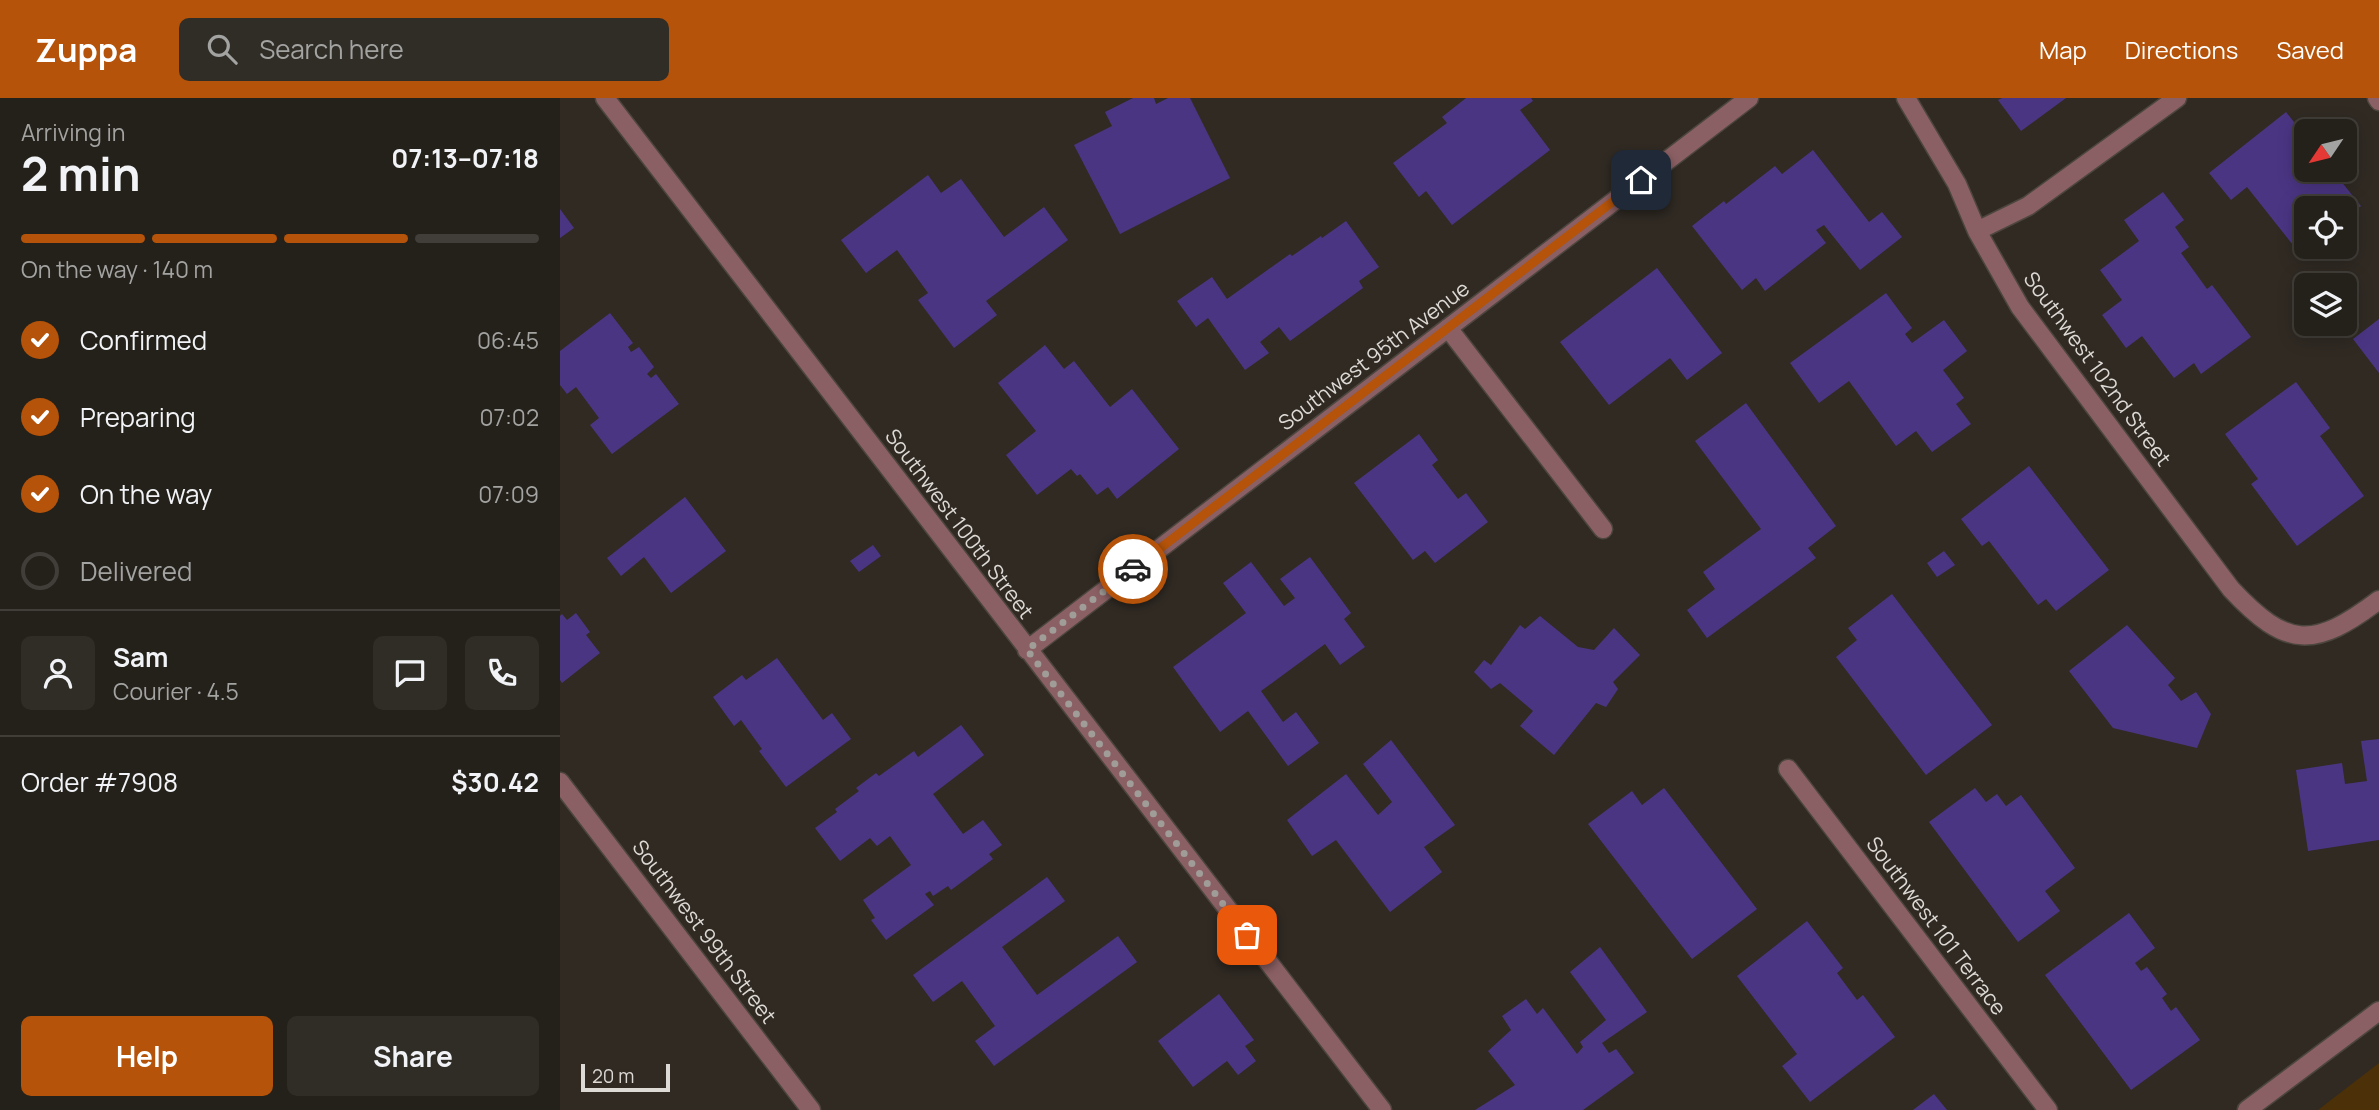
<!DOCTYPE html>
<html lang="en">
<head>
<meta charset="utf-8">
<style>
	body { margin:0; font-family:Manrope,sans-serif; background:#302d27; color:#f1f3f6; height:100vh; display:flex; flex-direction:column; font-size:26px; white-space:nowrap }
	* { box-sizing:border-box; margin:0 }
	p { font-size:23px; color:#a3a3a2 }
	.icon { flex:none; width:38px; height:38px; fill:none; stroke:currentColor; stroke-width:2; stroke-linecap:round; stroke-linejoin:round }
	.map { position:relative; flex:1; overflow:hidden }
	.sheet { display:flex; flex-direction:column; background:#24201a; width:560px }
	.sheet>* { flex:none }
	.needle { width:46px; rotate:235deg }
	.buttons { position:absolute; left:1734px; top:21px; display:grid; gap:14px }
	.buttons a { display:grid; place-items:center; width:63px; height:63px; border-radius:10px; background:#24201a; box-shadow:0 4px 18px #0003,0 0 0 2px #413e39; font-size:35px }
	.scale { position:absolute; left:21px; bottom:18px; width:89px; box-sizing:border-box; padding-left:7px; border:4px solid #ddd9d5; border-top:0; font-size:19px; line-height:24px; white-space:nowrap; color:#ddd9d5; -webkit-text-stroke:5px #302a23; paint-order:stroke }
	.pin { position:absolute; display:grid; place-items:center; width:60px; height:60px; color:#fff; margin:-30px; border-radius:14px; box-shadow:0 4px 10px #0006 }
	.courier { position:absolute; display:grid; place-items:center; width:70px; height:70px; margin:-35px; border:5px solid #b45309; border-radius:50%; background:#fff; color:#222; box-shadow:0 2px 9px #0007 }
	.summary em { font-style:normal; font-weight:700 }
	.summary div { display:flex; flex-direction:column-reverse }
	.summary { display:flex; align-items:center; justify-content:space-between; height:119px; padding:0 21px }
	h1 { font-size:46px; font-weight:700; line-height:52px }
	.bar { display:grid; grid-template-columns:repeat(4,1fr); gap:10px 7px; align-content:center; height:84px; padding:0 21px }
	.bar i { height:9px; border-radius:5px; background:#413e39 }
	.bar .on { background:#b45309 }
	.bar p { grid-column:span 4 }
	.line { display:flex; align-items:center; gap:18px; padding:0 21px; border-top:2px solid #413e39 }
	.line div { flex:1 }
	.round { display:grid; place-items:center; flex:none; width:74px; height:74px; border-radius:10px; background:#302d27 }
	ol { padding:0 21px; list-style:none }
	li { display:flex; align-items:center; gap:21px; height:77px }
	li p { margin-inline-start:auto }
	li .icon { padding:7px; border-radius:50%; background:#b45309; color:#fff; stroke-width:4 }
	li:last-child { color:#a3a3a2 }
	li i { width:38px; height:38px; border:4px solid #413e39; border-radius:50% }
	.button { display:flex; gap:14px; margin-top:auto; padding:14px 21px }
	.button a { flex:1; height:80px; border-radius:10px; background:#b45309; color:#fff; font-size:28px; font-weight:700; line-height:80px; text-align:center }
	.button a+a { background:#302d27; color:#f1f3f6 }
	header { display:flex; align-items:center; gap:42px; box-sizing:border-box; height:98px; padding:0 35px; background:#b45309; color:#fff }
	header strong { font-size:33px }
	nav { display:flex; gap:38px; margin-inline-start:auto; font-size:24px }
	.search { width:490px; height:63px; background:#302d27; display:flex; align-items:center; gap:18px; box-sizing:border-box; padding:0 24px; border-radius:10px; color:#a3a3a2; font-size:26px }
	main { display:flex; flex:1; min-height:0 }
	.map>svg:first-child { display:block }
</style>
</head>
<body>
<header>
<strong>Zuppa</strong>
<div class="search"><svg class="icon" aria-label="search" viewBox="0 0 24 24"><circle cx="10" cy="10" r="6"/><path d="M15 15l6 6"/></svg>Search here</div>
<nav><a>Map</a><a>Directions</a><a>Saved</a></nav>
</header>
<main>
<section class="sheet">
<div class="summary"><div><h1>2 min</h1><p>Arriving in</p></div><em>07:13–07:18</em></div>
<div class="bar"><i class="on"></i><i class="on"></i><i class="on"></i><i></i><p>On the way · 140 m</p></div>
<ol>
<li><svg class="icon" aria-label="check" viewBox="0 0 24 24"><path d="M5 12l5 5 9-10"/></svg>Confirmed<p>06:45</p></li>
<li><svg class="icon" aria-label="check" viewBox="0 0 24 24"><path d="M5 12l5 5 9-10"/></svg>Preparing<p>07:02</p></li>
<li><svg class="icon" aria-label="check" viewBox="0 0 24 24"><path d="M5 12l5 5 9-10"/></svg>On the way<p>07:09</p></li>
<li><i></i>Delivered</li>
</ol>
<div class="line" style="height:126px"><a class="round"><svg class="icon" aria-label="person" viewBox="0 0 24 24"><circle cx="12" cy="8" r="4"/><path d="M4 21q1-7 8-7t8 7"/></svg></a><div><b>Sam</b><p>Courier · 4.5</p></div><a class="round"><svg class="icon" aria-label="chat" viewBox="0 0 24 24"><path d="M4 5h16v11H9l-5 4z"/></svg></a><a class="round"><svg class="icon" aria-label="phone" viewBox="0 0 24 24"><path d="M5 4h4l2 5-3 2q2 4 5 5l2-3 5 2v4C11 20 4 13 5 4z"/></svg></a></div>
<div class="line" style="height:91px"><div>Order #7908</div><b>$30.42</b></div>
<div class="button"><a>Help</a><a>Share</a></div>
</section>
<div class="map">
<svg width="1819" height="1012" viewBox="0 0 1819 1012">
	<rect width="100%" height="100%" fill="#302a23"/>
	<path fill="#4c3007" d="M1819,965v47h-61z"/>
	<path fill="#4a3583" d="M573,0h21l2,6 12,-6h22l40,80 -110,56 -46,-89 38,-19 -7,-14z
		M906,0h65l2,3 -13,9 30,40 -98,75 -26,-34 -7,6 -26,-34 54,-40 -5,-6z
		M1442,0h64l-45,33 -23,-31z
		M1726,14l20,25v33h26l29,36 -16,12v-10h-39v41l-6,5 -53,-67 -16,13 -22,-27z
		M1253,52l56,72 13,-10 20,25 -42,33 -36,-45 -8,5 10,13 -61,48 -9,-13 -14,12 -50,-64 32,-25 2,3 49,-38 7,8z
		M368,77l13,18 20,-14 43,58 40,-30 24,33 -82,61 11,14 -43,33 -36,-48 10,-7 -31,-43 -31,23 -25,-33z
		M1603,94l21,28 -9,7 14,20 -8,6 26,36 5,-4 39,52 -50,37 -7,-11 -20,15 -32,-42 -16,12 -24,-33 20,-15 -22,-30 39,-29 -15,-21z
		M0,111l14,19 -14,10z
		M786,123l33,46 -20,14 4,7 -73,53 -11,-14 -19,15 9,11 -24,17 -37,-52 -12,9 -19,-26 35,-24 15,22 63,-45 2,2 29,-20 1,2z
		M1097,170l65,85 -35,27 -17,-22 -61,47 -49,-63z
		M1326,195l26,35 -7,6 7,9 32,-23 23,31 -24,19 21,28 -8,6 15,20 -39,28 -16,-21 -20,15 -47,-65 -30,22 -29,-40z
		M50,215l23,30 -5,4 3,5 8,-5 15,20 -7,7 4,4 5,-4 23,30 -67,50 -22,-29 9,-7 -23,-31 -9,7 -7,-9v-34z
		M1819,221v54l-26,-34z
		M485,247l19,24 10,-8 36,46 22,-18 47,60 -62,50 -9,-12 -11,8 -17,-21 -3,2 -6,-7 -34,26 -31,-40 30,-24 -38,-48z
		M1736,284l34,46 -10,8 44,60 -67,50 -46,-62 7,-5 -33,-45z
		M1186,305l90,123 -28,22 8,10 -109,80 -20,-28 28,-21 -12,-17 58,-43 -66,-88z
		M859,336l19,26 -6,5 26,34 8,-6 22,29 -53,41 -10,-12 -12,9 -59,-77z
		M1469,368l80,104 -53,41 -10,-12 -8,6 -49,-64 -7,5 -21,-27z
		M125,399l41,54 -55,42 -27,-36 -23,19 -14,-18z
		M313,447l8,11 -22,16 -9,-11z
		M1384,453l11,14 -18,12 -10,-14z
		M750,459l41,56 -7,6 21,28 -25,18 -15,-21 -64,47 22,31 13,-10 23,31 -31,23 -40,-55 -28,21 -47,-65 73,-54 -23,-30 28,-21 33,44 11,-8 -15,-19z
		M1332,496l100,131 -66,50 -90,-118 21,-17 -9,-12z
		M16,515l14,19 -4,3 14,18 -38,30 -2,-3v-64l2,-2 5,6z
		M980,518l38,31 16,3 20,-22 26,27 -27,27 5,7 -12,18 -10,-4 -42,52 -34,-29 13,-15 -33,-28 -9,6 -17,-17 10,-12 7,5 29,-40 5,4z
		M1567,527l48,53 -7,7 13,16 15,-9 15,22 -14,34 -84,-20 -44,-57z
		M217,560l46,62 9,-7 19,26 -65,48 -27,-36 3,-2 -21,-29 -7,6 -21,-29 29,-22 4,5z
		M401,627l23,30 -51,39 30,40 20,-14 19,25 -13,9 4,5 -42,31 -3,-4 -15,10 -3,-5 -5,3 9,11 -48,35 -15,-20 4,-2 -12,-18 48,-35 -21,-29 -13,10 -7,-8 -30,23 -25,-33 22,-16 -2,-3 24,-18 -3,-3 20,-15 3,3 35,-25 4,6z
		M1819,641v101l-71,11 -12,-81 46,-7 3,21 22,-3 -6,-40z
		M831,642l64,85 -31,22 18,25 -52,40 -54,-72 -24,16 -25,-36 59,-46 32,41 14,-13 -29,-38z
		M1104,690l93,121 -65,50 -104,-135 44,-33 10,14z
		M1415,690l11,14 11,-8 9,12 15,-11 54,73 -30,23 15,20 -42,31 -89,-120z
		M487,779l18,24 -63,46 35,48 81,-59 19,26 -143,104 -19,-25 20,-15 -33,-45 -29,21 -20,-27z
		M1569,815l26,35 -20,15 6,8 6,-4 20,27 -5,4 9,13 5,-4 24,33 -69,50 -86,-115z
		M1247,823l36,47 -6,5 20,27 6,-5 32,42 -85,65 -28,-36 15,-12 -60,-78z
		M1040,849l47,65 -45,31 7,10 7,-4 18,24 -51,37h-108l40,-25 -27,-34 23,-21 -9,-14 24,-17 11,15 6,-6 34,46 6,-7 -3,-5 26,-22 -36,-48z
		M659,896l35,46 -9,6 11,15 -18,14 -11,-14 -34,26 -35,-46z
		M1374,996l13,16h-34z"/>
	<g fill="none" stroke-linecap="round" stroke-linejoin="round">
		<defs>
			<path id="minor" d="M45,0l777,1012
				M1346,0l51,86 20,47 43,76 211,282c56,60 83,60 148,11
				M1817,0l2,3
				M1417,133l51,-25 149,-108
				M888,230l155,201
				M467,552l722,-552
				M1228,671l260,341
				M0,684l251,328
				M1687,1012l132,-99"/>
		</defs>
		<use href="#minor" stroke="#4c463f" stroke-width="21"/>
		<use href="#minor" stroke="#8b6064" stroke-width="18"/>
	</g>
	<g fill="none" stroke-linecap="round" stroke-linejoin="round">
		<path stroke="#a09c97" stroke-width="7" stroke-dasharray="0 12.6" d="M573,471l-106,81 220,285"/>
		<path stroke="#b45309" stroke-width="9" d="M573,471l508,-389"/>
	</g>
	<g text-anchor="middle" stroke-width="5" stroke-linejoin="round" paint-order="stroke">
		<g font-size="21" fill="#ddd9d5" stroke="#302a23">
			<text transform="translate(814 258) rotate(-37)" y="7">Southwest 95th Avenue</text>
			<text transform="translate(1537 271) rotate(54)" y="7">Southwest 102nd Street</text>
			<text transform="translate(399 426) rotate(53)" y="7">Southwest 100th Street</text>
			<text transform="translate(1376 828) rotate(53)" y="7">Southwest 101 Terrace</text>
			<text transform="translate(144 834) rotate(53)" y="7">Southwest 99th Street</text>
		</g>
	</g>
</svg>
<div class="buttons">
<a><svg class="needle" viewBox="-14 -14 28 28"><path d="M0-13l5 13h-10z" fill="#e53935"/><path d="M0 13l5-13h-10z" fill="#a3a3a2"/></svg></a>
<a><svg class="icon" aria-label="locate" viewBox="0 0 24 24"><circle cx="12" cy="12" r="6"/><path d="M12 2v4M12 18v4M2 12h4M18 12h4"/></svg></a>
<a><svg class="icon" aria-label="layers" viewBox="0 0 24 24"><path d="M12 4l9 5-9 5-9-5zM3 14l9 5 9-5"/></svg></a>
</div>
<div class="scale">20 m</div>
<div class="pin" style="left:687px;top:837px;background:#ea580c"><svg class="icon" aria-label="bag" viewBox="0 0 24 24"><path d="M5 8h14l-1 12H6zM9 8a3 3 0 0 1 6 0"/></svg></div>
<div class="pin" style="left:1081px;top:82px;background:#1f2937"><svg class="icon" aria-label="home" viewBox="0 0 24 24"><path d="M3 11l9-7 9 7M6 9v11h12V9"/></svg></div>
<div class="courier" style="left:573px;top:471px"><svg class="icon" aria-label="car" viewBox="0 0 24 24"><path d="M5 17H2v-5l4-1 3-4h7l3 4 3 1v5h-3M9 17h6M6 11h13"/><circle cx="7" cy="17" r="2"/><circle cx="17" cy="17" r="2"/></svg></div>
</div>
</main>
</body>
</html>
